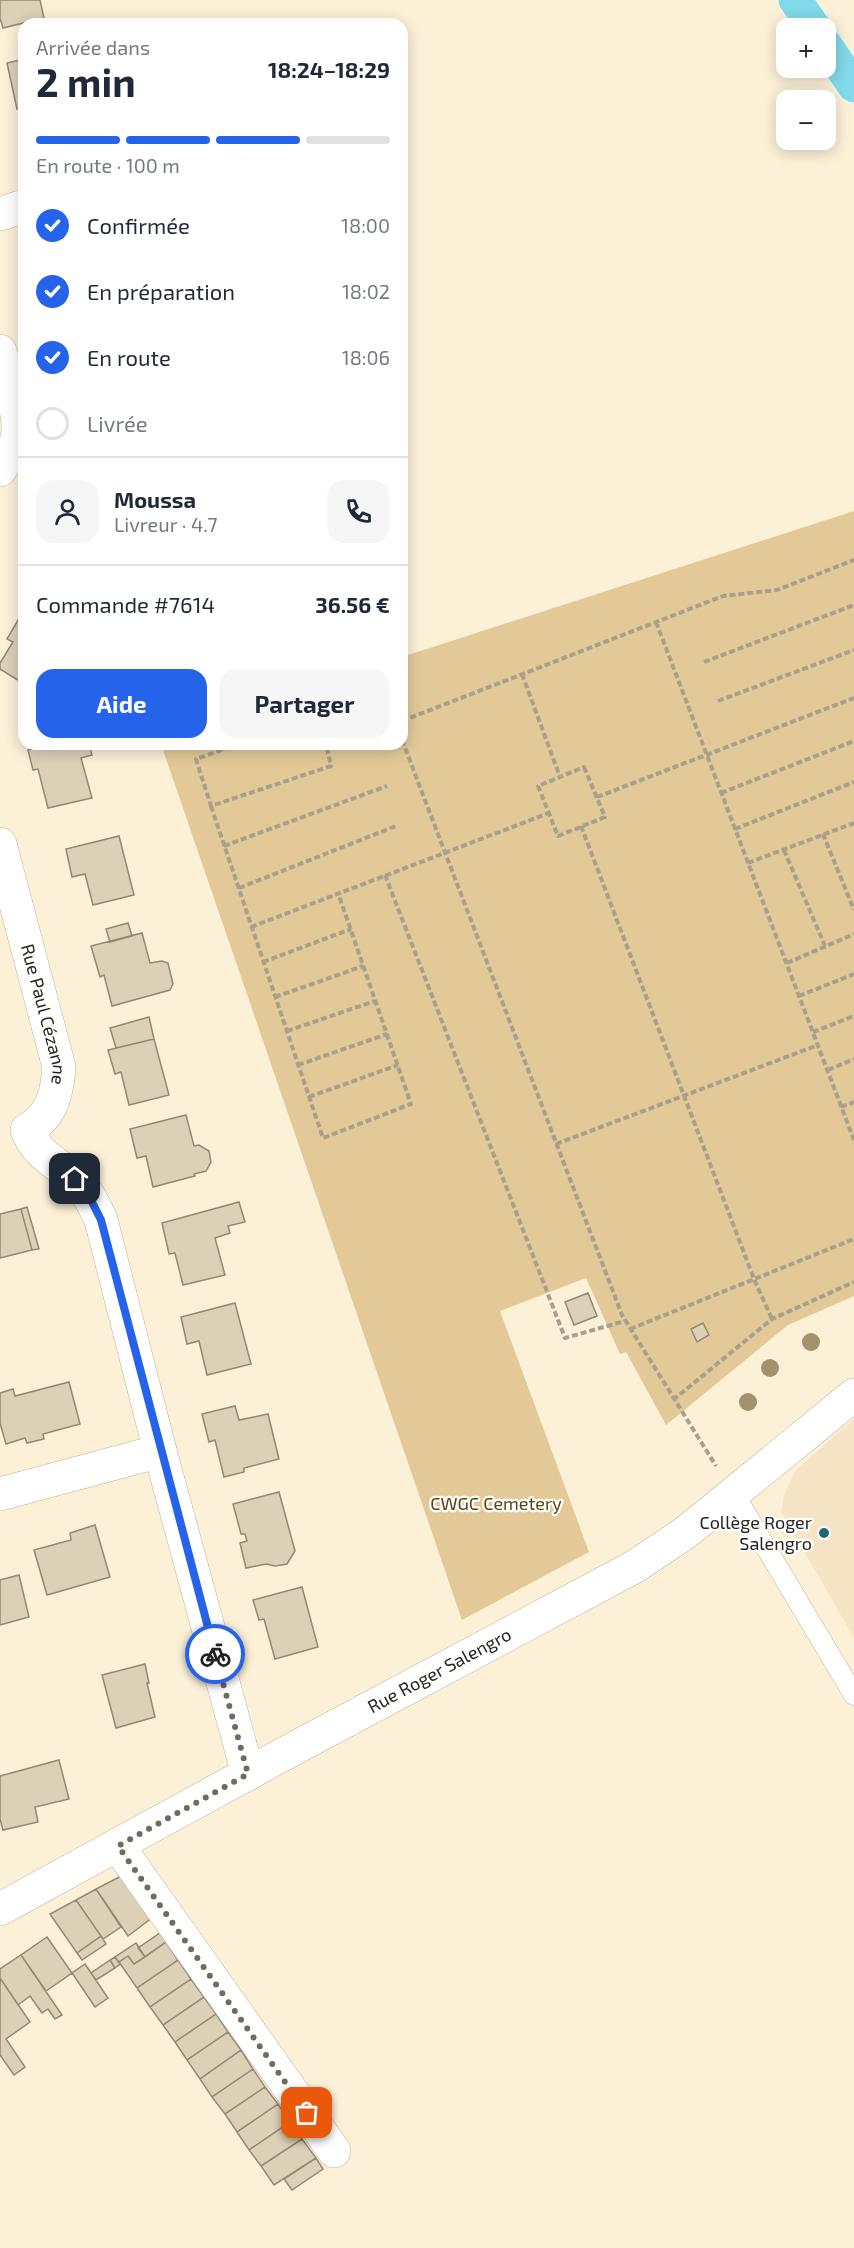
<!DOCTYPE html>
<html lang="fr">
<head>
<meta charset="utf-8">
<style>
	body { margin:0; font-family:"Exo 2",sans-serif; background:#f6f6f7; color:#1f2937; height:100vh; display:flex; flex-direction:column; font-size:22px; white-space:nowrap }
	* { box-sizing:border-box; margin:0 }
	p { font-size:20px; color:#747a83 }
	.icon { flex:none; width:33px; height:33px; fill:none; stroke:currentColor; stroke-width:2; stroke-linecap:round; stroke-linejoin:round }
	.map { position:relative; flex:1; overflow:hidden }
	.drawer { position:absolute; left:18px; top:18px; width:390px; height:732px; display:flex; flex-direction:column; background:#fff; border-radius:18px; box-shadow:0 3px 15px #0003 }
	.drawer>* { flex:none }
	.controls { position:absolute; left:776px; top:18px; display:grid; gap:12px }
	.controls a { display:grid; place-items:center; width:60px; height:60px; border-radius:12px; background:#fff; box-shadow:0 3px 15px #0003; font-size:30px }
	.pin { position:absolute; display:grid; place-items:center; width:51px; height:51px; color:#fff; margin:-26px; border-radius:12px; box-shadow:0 3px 9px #0006 }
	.courier { position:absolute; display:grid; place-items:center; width:60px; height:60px; margin:-30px; border:4px solid #2563eb; border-radius:50%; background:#fff; color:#222; box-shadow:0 2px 8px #0007 }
	.head em { font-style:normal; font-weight:700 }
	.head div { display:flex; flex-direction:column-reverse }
	.head { display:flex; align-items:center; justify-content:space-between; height:102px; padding:0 18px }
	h1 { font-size:39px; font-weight:700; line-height:45px }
	.bar { display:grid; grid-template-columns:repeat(4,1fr); gap:9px 6px; align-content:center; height:72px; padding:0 18px }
	.bar i { height:8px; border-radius:4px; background:#e0e1e3 }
	.bar .current { background:#2563eb }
	.bar p { grid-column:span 4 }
	.line { display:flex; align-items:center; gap:15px; padding:0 18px; border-top:2px solid #e0e1e3 }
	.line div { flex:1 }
	.round { display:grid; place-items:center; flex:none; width:63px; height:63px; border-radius:18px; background:#f6f6f7 }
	ol { padding:0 18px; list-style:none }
	li { display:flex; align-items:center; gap:18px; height:66px }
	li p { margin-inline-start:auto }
	li .icon { padding:6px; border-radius:50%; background:#2563eb; color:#fff; stroke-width:4 }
	li:last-child { color:#747a83 }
	li i { width:33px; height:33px; border:3px solid #e0e1e3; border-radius:50% }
	.button { display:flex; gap:12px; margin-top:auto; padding:12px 18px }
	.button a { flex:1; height:69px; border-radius:18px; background:#2563eb; color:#fff; font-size:24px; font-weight:700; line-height:69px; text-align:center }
	.button a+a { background:#f6f6f7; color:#1f2937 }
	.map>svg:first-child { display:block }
</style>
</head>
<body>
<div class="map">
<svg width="854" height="2248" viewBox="0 0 854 2248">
	<rect width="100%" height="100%" fill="#fcf0d7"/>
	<path fill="#f5e5c5" d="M854,1419v219l-73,-127 3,-15 11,-25z"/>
	<path fill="#e2c997" d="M854,511v785l-66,29 -122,100 -40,-73 -6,2 -34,-76 -86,33 89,241 -127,68 -301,-876h241v-87z"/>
	<path fill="#dcd0b7" stroke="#938871" stroke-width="1.5" d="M0,0h40l4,18 -41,10 -3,-10z
		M24,59v53l-1,-5 -6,2 -10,-46z
		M21,615l3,2v67l-24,-15v-6l13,-21 -6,-3z
		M51,744h38l3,11 -11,3 11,40 -44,10 -10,-39 -5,1 -5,-20z
		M119,836l15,59 -41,10 -8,-31 -13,3 -6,-28z
		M128,923l4,13 -22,6 -4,-13z
		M142,933l8,30 12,-2 6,2 5,21 -3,6 -58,16 -8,-31 -4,2 -9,-31z
		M149,1017l5,22 -38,9 -6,-20z
		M154,1039l15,56 -40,10 -8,-33 -6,2 -7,-24z
		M186,1115l8,31 5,-1 10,6 2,11 -5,9 -12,3 1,2 -42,11 -7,-31 -9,2 -7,-29z
		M239,1202l6,20 -17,4 2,7 -15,5 10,37 -42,10 -8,-32 -6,1 -7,-31z
		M27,1207l12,42 -7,1 -11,-41z
		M21,1209l11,41 -32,8v-44z
		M588,1293l9,23 -23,9 -9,-23z
		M235,1303l16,61 -44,11 -8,-34 -12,3 -6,-27z
		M703,1323l6,12 -12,7 -6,-13z
		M69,1382l11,42 -37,10 1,5 -17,4 -2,-5 -19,6 -6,-21v-30l13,-4 2,7z
		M235,1406l4,14 29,-6 11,45 -35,9v4l-20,5 -9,-37 -6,2 -7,-28z
		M279,1492l16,59 -8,13 -12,2 -9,-2 -20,4 -6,-25 7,-2 -2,-7h-4l-8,-30z
		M95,1525l15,52 -63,18 -13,-45 37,-10 -1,-7z
		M19,1575l10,42 -29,8v-45z
		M302,1587l16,60 -43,12 -11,-40 -5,1 -6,-20z
		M145,1664l4,19h-2l8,34 -39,11 -14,-53z
		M59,1760l10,39 -34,8 3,15 -35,8 -3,-11v-43z
		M125,1874l28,43 -25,19 -32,-47z
		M96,1889l25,38 -18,12 -27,-39z
		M76,1900l25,36 -24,17 -27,-39z
		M160,1933l6,9 -21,15 -7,-9z
		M101,1936l5,8 -24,16 -5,-7z
		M47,1937l25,36 -26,18 -25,-36z
		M166,1942l12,18 -41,28 -18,-26 9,-6 6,8z
		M136,1943l9,14 -11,7 -6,-8 -9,6 -4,-5z
		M21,1955l41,60 -7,4 -7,-10 -6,4 -12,-17 -12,9 -18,-27v-9z
		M115,1957l5,7 -5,4 -5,-8z
		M110,1960l5,8 -19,12 -5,-7z
		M178,1960l13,19 -41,28 -13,-19z
		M85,1964l23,34 -13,9 -23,-34z
		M0,1978l30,44 -24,17 19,28 -11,8 -14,-20z
		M191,1979l13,18 -41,28 -13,-18z
		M204,1997l12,17 -41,28 -12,-17z
		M216,2014l12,18 -41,28 -12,-18z
		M228,2032l13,18 -41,29 -13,-19z
		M241,2050l12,19 -41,28 -12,-18z
		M253,2069l12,18 -40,27 -13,-17z
		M265,2087l13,17 -41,28 -12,-18z
		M278,2104l12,18 -41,28 -12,-18z
		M290,2122l12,17 -41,27 -12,-16z
		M302,2139l14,19 -42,27 -13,-19z
		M316,2158l7,11 -31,21 -8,-11z"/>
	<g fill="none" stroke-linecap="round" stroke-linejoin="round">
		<defs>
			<path id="lane" d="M734,1494l120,201"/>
			<g id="street">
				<path d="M0,214l24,-8"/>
				<path d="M0,351c6,23 24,67 16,91 -3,9 -11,19 -16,28"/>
				<path id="s1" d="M0,844l59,223c-2,27 -7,49 -32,63 11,27 30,32 49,50 12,12 18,25 25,40l59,231 88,323"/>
				<path d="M0,1494l160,-43"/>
				<path d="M118,1846l216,305"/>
				<path id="s2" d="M0,1909l293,-160 341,-182 51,-34 169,-138"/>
			</g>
			<path id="primary" d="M795,0l20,28
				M825,44l29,42"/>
		</defs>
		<use href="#lane" stroke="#bdb29a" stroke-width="21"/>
		<use href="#street" stroke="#bdb29a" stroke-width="34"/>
		<use href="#primary" stroke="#fff" stroke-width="34"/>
		<path stroke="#a89f8c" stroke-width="4" stroke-dasharray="6 3" stroke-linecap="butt" d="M656,622l198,518
			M704,662l150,-57
			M522,674l38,103
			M718,701l136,-51
			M402,721l321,-125 54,-6 77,-30
			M402,740l220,575 94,151
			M239,744l-43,15 15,47 120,-40 -5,-22
			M584,767l21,50 -47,19 -20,-50z
			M721,793l133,-52
			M597,797l257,-99
			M211,806l112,332 88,-34 -73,-211
			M581,826l173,453 18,40
			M735,829l119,-47
			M823,834l31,76
			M224,846l163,-60
			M784,850l41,96
			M748,863l106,-40
			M385,875l180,463 60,-17
			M239,888l157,-62
			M251,927l298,-114
			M263,962l88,-33
			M787,963l67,-29
			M799,996l55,-22
			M275,997l88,-31
			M287,1031l88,-30
			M813,1032l41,-16
			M298,1065l89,-31
			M828,1070l26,-11
			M309,1097l89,-32
			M841,1107l13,-5
			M556,1144l262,-99
			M630,1329l224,-90
			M673,1400l99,-81 82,-37"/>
		<use href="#lane" stroke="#fff" stroke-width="20"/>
		<use href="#street" stroke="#fff" stroke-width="33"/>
		<use href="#primary" stroke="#82d9e9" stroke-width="33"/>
	</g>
	<g fill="#a2926c">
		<circle cx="811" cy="1342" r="9"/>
		<circle cx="770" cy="1368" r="9"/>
		<circle cx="748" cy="1402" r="9"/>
	</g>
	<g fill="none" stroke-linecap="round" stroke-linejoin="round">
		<path stroke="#726b5d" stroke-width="6" stroke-dasharray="0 10.8" d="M215,1654l33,120 -130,72 189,267"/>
		<path stroke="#2563eb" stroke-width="8" d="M75,1179l11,11 15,30 114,434"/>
	</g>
	<circle fill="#216876" stroke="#fefefe" stroke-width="2" cx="824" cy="1533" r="6"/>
	<g text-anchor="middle" stroke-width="4.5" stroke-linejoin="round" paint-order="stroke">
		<g font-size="18" fill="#28241b" stroke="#fefefe">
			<text dy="6" stroke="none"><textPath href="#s1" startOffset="176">Rue Paul Cézanne</textPath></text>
			<text dy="6" stroke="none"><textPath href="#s2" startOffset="500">Rue Roger Salengro</textPath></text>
		</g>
		<g font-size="18" fill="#594515" stroke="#fefefe">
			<text x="496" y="1510">CWGC Cemetery</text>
		</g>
		<g font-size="18" fill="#28241b" stroke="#fefefe" text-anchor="end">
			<text x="812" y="1529">Collège Roger<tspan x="812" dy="21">Salengro</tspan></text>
		</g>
	</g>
</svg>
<div class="controls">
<a>+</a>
<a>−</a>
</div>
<div class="pin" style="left:307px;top:2113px;background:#ea580c"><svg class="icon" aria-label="bag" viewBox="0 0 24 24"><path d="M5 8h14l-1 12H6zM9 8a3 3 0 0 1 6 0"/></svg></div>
<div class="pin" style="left:75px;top:1179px;background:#1f2937"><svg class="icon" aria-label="home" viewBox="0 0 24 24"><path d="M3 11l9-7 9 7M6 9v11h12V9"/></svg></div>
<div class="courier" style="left:215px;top:1654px"><svg class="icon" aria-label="bike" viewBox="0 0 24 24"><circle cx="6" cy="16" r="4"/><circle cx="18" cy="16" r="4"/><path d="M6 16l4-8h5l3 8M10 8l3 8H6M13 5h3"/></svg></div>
<section class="drawer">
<div class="head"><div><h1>2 min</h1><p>Arrivée dans</p></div><em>18:24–18:29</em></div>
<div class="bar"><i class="current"></i><i class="current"></i><i class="current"></i><i></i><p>En route · 100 m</p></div>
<ol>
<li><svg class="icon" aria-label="check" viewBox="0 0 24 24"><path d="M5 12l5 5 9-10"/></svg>Confirmée<p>18:00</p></li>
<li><svg class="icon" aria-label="check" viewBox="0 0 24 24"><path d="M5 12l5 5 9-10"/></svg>En préparation<p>18:02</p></li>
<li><svg class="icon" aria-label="check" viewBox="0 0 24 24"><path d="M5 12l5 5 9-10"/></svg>En route<p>18:06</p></li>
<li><i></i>Livrée</li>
</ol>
<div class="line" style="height:108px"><a class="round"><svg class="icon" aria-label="person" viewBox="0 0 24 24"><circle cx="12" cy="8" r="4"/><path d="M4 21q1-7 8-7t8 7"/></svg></a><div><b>Moussa</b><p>Livreur · 4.7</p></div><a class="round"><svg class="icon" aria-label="phone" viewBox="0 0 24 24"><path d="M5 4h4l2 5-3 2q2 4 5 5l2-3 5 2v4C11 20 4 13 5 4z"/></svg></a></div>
<div class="line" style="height:78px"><div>Commande #7614</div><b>36.56 €</b></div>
<div class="button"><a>Aide</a><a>Partager</a></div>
</section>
</div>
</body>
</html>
